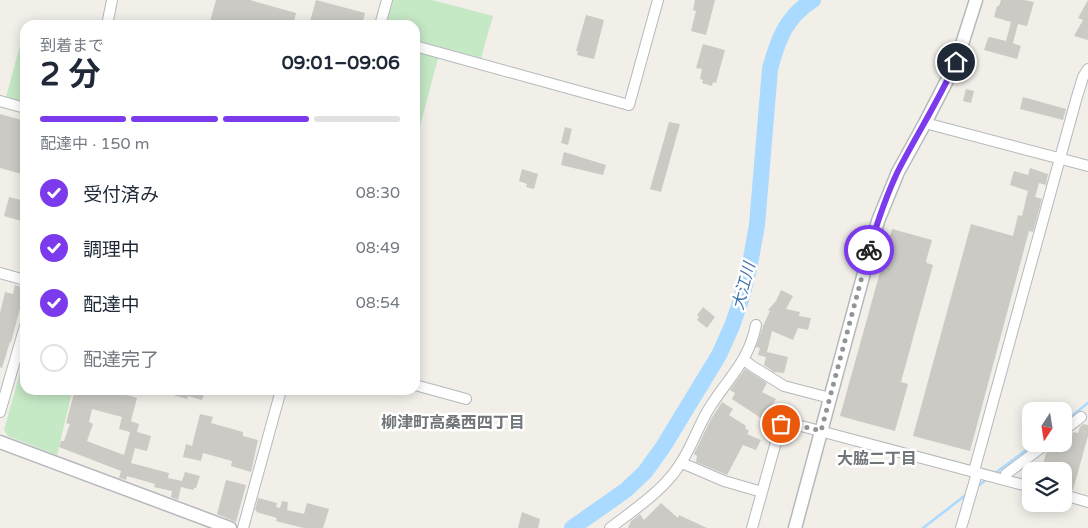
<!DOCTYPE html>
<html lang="ja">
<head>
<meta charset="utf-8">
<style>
	body { margin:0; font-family:"Varela Round","Noto Sans JP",sans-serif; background:#f6f6f7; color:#1f2937; height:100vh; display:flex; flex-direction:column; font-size:19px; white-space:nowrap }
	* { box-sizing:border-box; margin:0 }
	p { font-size:16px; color:#747a83 }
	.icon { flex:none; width:28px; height:28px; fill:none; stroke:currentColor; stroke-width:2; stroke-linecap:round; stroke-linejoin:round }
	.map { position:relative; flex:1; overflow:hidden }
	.panel { position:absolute; left:20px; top:20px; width:400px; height:375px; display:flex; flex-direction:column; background:#fff; border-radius:15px; box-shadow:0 2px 12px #0003 }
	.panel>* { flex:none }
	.needle { width:32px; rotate:192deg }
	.tools { position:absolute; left:1022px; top:402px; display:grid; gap:10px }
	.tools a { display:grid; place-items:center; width:50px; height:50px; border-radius:10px; background:#fff; box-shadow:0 2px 12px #0003; font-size:25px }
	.pin { position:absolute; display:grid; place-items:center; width:42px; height:42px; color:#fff; margin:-21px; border:2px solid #fff; border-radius:50%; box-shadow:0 1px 5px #0007 }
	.courier { position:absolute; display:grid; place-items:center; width:50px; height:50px; margin:-25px; border:4px solid #7c3aed; border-radius:50%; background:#fff; color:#222; box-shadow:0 1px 6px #0007 }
	.head em { font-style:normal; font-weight:700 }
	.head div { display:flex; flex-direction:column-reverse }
	.head { display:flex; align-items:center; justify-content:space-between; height:85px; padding:0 20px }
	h1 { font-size:32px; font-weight:700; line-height:38px }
	.bar { display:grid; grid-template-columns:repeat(4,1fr); gap:8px 5px; align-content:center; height:60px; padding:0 20px }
	.bar i { height:6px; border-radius:4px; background:#e0e1e3 }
	.bar .selected { background:#7c3aed }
	.bar p { grid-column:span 4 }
	ol { padding:0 20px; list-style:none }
	li { display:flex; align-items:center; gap:15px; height:55px }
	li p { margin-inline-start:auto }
	li .icon { padding:5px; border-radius:50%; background:#7c3aed; color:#fff; stroke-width:4 }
	li:last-child { color:#747a83 }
	li i { width:28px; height:28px; border:2px solid #e0e1e3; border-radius:50% }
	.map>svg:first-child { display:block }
</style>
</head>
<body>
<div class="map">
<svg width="1088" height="528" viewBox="0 0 1088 528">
	<rect width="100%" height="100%" fill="#f1efe8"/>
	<path fill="#c5e8c5" d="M393,0h39l61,16 -12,42 -66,-18v-15h-29z
		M25,27v76l-19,-6z
		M415,49l24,6 -19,71 -5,-2z
		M20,373l5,2v15h40l7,2 -15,63 -49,-19 -4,-6z"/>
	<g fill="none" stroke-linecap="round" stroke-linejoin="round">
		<path stroke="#aadaff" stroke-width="2.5" d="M1064,422l24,-19
			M994,474l40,-30
			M976,488l11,-9
			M923,528l44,-34"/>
		<path stroke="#aadaff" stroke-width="16" d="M572,528l54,-38 19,-18 18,-25 56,-92 13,-29 10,-29 8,-33 7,-39 13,-156c8,-30 16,-52 43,-69"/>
	</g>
	<path fill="#cccac5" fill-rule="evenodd" d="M216,0h34l46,13 -3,12h-84z
		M316,0l49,13 -3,12h-53z
		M695,0h20l-9,35 -15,-4 5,-20 -3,-1z
		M1001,0h23l10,2 -7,24 -9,-2 -5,19 8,3 -4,13 -33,-9 4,-12 2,-1 16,4 5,-19 -17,-5 3,-11h2z
		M1088,0v40l-14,-4 9,-16 -5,-2z
		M586,15l18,5 -10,39 -17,-4 1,-4h-2z
		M703,44l22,6 -9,33 -3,-1 -1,4 -10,-3 1,-3 -3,-1 2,-10 -6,-1z
		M966,89l8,2 -3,12 -8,-2z
		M1023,97l43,12 -3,11 -43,-11z
		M0,114l25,7v54l-25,-7z
		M669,122l11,2 -19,68 -11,-3z
		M565,127l7,2 -4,16 -7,-2z
		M564,152l42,13 -3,10 -42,-10z
		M1030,168l18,6 -2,11 -7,-2 -4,14 7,2 -9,33 -4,-1 -59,220 -57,-15 58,-212 42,12 5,-21 4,1 6,-25 -18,-6 4,-14 14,4z
		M522,169l16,5 -4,15 -8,-2 1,-3 -8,-3z
		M9,197l16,4v21l-21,-6z
		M892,229l40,11 -6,21 1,2 6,2 -32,117 7,2 -13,47 -55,-15z
		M15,285l10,3v2l-14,52h-1l-8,26 -2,-1v-54l5,-21 8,2z
		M781,290l12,6 -7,13 14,3 -1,4 12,2 -3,12 -10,-2 -5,12 -21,-9 -5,21 21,5 -4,16 -10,-1 -10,-7 2,-8 -8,-2 2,-7 -4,-1 7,-21 7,-15 -2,-1 8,-9z
		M703,307l12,10 -8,11 -10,-8 2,-3 -2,-2z
		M745,369l22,14 -5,9 14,7 -12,21 -32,-21 3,-6 -5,-3z
		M75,390h35l27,8 -6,23 8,3 -2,8 14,4 -4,15 -12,-3 -4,15 38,10 -1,5 14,3 3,-9 15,4 -4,12h-2l-1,2 -12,-3 -3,13 -2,-1 -5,-2 1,-6 -18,-4 1,-3 -28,-8 -1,4 -7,-2 2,-7 -62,-24 2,-6h3l6,-17 -4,-1zM92,409l30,8 -3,12 11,3 -6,23 -37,-14 6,-17 -4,-2z
		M164,390h41l-3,10 -14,-4 -1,3 -24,-7z
		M722,402l11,7 -4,6 17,11 -1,2 4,3 -2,3 14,6 -5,10 -13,-5 -16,30 -31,-13 1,-6 -3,-2 17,-35z
		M200,414l13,3 -2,6 32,9v4l15,4 -7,32 -20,-6 1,-5 -29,-8 -2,8 -18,-4 3,-13 6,2z
		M1083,424l5,1v11l-15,54 -9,-2v-17h-23l5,-18 10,-9h8v-2l6,2 3,-12 5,1 2,-6z
		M226,480l20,5 -10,37 -19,-8z
		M258,498l19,5 -1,4 4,1 2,-7 6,1 -1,8 17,4 3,-11 22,6 -6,19h-19l-21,-5 -7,-2 1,-3 -21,-6 1,-2h-2z
		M661,503l17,15 1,-3 28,13h-79l3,-7 9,-7 4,6z
		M522,512l18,7 -2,9h-20z"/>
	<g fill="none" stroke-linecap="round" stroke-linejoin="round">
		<defs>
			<path id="minor" d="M107,25l5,-25
				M380,25l7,-25
				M415,46l214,59 29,-105
				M0,101l25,7
				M925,123l163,43
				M0,273l25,7
				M744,360l8,6 32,20 46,12
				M415,385l51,14
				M0,412l25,-86
				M1064,430l17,-13
				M682,463l42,18 38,11
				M974,471l102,-371 7,-23 5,-8
				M1004,480l2,-6 40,-30
				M1064,495l24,7
				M243,528l38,-138
				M610,528c25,-19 56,-39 72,-67 11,-17 17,-37 28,-54 19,-30 39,-46 46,-82
				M752,528l29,-104 5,-2 245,65
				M961,528l16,-55"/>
			<path id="tertiary" d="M0,442l230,86
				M795,528l83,-307 20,-49 27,-49 31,-60 20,-63"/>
		</defs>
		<use href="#minor" stroke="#b5b8bc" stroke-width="12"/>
		<use href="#tertiary" stroke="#b5b8bc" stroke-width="15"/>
		<use href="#minor" stroke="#fff" stroke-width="10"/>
		<use href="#tertiary" stroke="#fff" stroke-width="12"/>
	</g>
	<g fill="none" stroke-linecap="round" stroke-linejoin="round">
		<path stroke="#929495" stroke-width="5" stroke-dasharray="0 9" d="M781,424l5,-2 35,9 48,-181"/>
		<path stroke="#7c3aed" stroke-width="6" d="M869,250c8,-27 17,-54 29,-79 19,-37 41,-71 58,-109"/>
	</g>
	<g text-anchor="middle" stroke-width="5" stroke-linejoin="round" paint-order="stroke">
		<g font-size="16" font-style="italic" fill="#4174aa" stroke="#fff">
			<text transform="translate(743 286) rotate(-75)" y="6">大江川</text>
		</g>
		<g font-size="16" font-weight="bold" fill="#70757a" stroke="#fff">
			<text x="453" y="428">柳津町高桑西四丁目</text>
			<text x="877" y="464">大脇二丁目</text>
		</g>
	</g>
</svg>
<div class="tools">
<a><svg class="needle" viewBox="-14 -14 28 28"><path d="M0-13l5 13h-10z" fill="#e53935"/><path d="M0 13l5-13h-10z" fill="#747a83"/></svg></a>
<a><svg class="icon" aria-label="layers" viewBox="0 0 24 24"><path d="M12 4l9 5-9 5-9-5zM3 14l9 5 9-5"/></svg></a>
</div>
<div class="pin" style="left:781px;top:424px;background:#ea580c"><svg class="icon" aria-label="bag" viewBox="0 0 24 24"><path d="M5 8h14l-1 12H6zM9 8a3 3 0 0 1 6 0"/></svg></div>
<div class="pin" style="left:956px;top:62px;background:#1f2937"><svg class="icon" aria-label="home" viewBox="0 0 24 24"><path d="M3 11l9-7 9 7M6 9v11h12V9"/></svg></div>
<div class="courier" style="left:869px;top:250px"><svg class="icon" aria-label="bike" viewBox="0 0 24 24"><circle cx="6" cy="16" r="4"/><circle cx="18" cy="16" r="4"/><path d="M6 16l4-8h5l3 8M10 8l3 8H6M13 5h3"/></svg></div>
<section class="panel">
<div class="head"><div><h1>2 分</h1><p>到着まで</p></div><em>09:01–09:06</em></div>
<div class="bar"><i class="selected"></i><i class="selected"></i><i class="selected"></i><i></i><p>配達中 · 150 m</p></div>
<ol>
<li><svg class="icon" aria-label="check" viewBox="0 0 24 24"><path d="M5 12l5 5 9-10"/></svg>受付済み<p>08:30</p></li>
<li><svg class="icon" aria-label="check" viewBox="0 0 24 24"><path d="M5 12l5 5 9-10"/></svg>調理中<p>08:49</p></li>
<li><svg class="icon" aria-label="check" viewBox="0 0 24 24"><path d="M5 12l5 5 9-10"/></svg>配達中<p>08:54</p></li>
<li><i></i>配達完了</li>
</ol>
</section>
</div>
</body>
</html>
